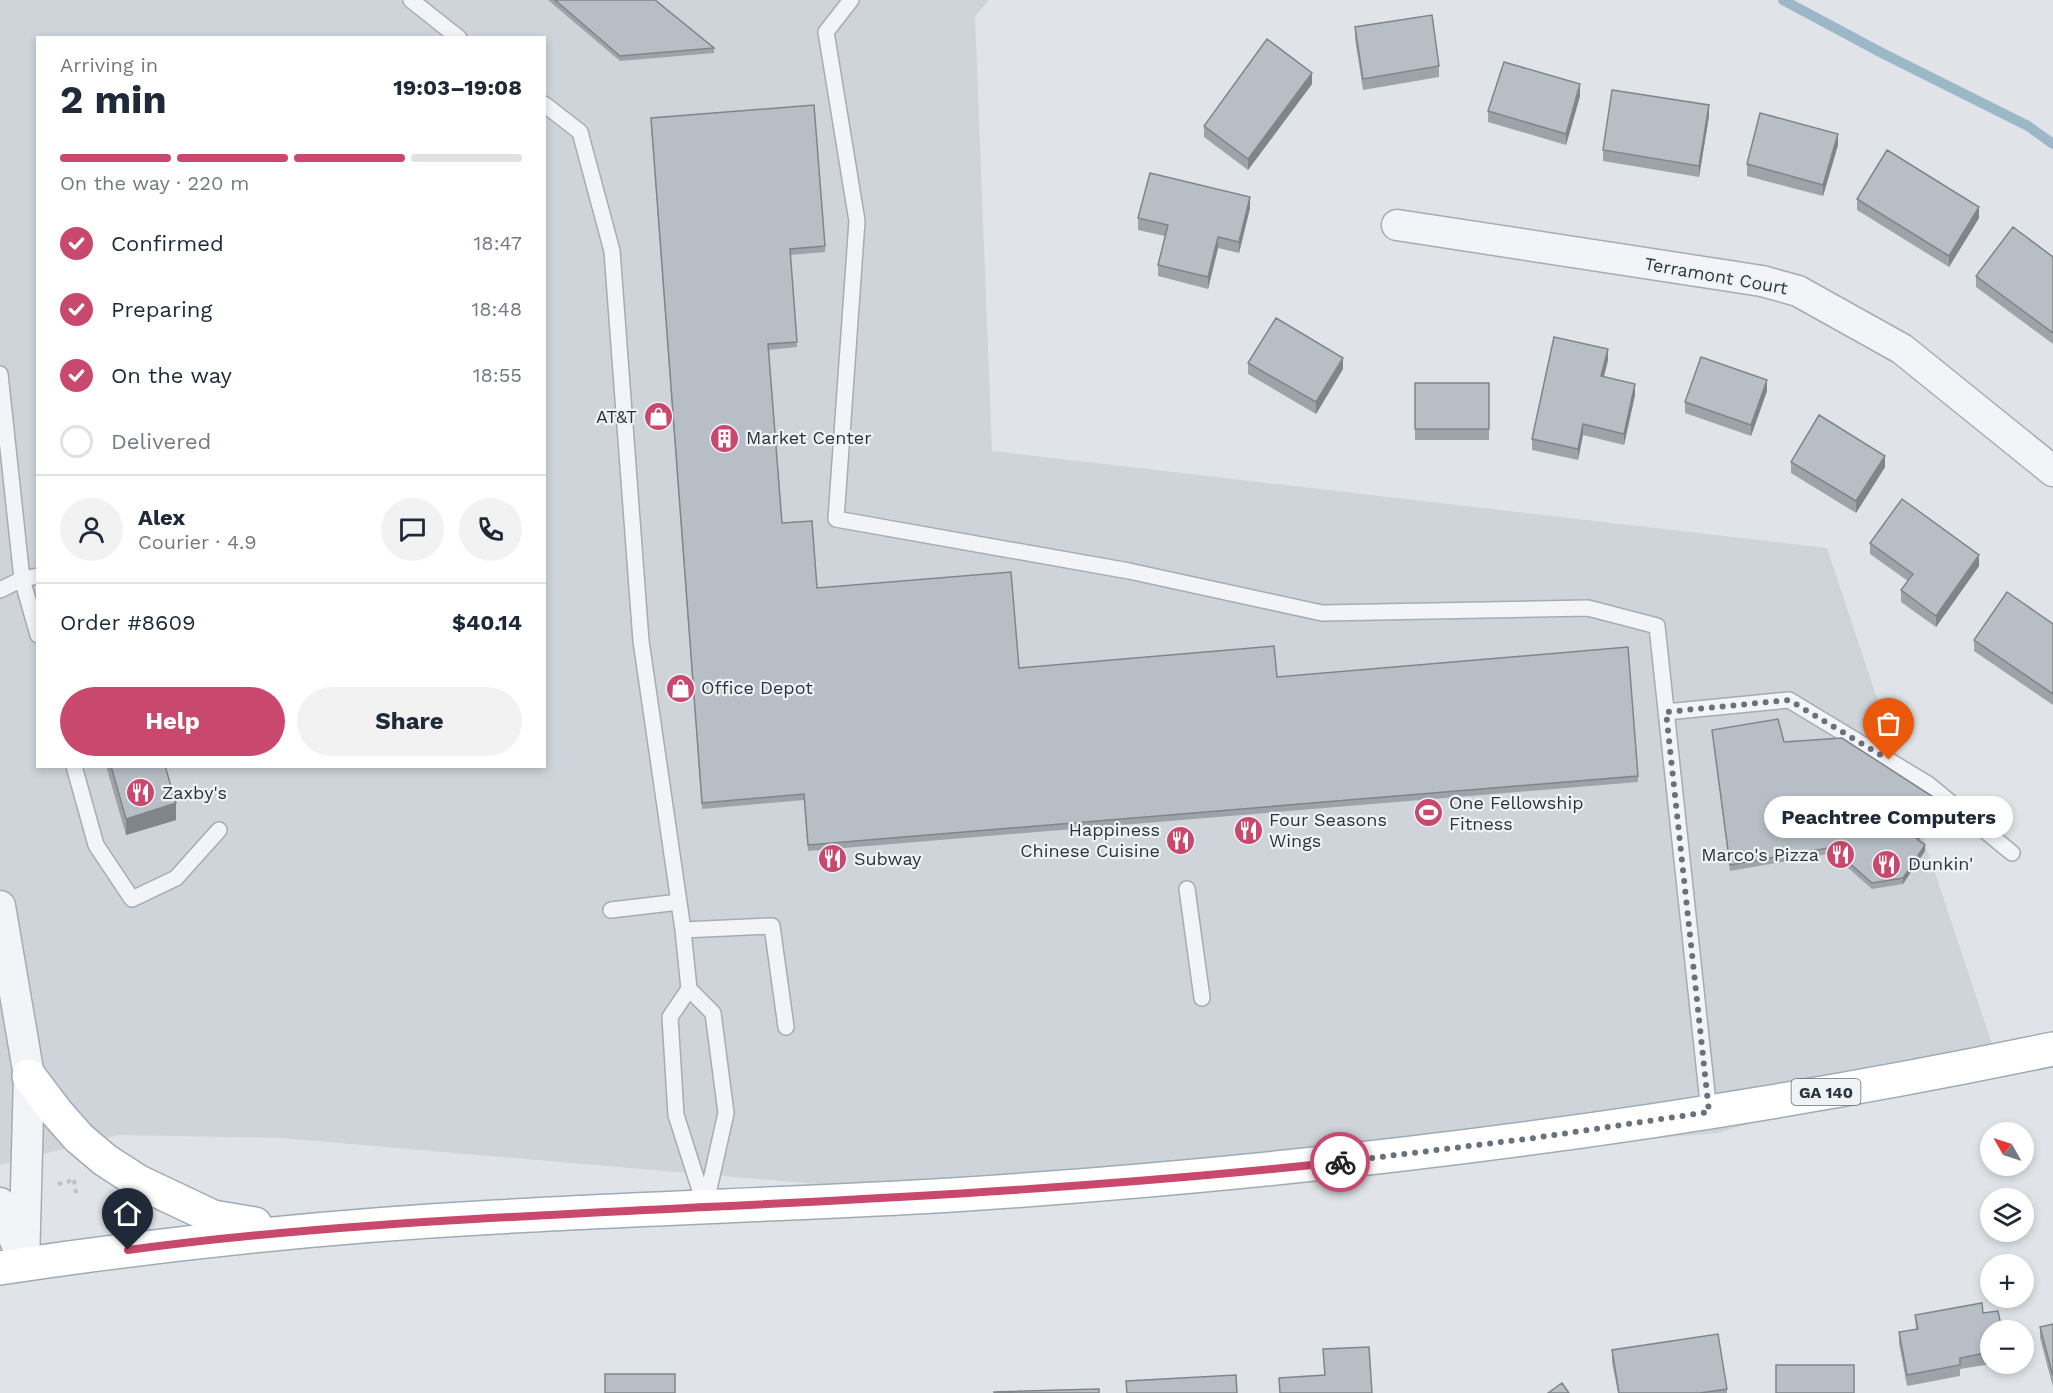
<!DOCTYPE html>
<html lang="en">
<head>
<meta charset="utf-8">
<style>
	body { margin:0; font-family:"Work Sans",sans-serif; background:#f2f2f3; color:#1f2937; height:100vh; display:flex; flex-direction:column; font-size:22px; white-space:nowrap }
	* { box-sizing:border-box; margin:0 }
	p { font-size:20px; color:#747a83 }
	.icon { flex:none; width:33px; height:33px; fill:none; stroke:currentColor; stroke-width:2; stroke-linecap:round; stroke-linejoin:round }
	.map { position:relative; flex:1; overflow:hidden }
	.drawer { position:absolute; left:36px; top:36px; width:510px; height:732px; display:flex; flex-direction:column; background:#fff; border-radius:0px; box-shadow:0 3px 9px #0003 }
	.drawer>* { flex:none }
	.needle { width:39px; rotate:309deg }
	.buttons { position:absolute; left:1980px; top:1122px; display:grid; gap:12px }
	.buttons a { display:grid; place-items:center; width:54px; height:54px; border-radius:50%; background:#fff; box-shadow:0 3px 9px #0003; font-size:30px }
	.pin { position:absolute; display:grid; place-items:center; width:51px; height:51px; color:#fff; margin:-62px -26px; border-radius:50% 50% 50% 0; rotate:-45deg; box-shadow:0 0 6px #0007 }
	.pin .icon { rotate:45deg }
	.courier { position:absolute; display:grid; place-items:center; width:60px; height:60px; margin:-30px; border:4px solid #c9496e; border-radius:50%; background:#fff; color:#222; box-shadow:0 2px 8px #0007 }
	.bubble { position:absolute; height:42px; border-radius:21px; background:#fff; box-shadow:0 3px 9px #0003; font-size:20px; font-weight:700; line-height:42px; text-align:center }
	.headline em { font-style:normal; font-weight:700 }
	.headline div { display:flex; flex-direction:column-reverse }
	.headline { display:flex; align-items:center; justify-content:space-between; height:102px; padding:0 24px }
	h1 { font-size:39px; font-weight:700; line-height:45px }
	.bar { display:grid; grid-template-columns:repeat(4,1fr); gap:9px 6px; align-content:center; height:72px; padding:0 24px }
	.bar i { height:8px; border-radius:4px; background:#e0e1e3 }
	.bar .selected { background:#c9496e }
	.bar p { grid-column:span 4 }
	.line { display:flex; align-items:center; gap:15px; padding:0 24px; border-top:2px solid #e0e1e3 }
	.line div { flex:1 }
	.round { display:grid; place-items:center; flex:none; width:63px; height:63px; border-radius:32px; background:#f2f2f3 }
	ol { padding:0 24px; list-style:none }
	li { display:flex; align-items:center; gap:18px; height:66px }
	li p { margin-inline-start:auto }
	li .icon { padding:6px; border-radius:50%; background:#c9496e; color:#fff; stroke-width:4 }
	li:last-child { color:#747a83 }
	li i { width:33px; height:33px; border:3px solid #e0e1e3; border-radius:50% }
	.action { display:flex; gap:12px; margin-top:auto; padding:12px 24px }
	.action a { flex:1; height:69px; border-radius:36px; background:#c9496e; color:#fff; font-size:24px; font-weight:700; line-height:69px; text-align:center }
	.action a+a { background:#f2f2f3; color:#1f2937 }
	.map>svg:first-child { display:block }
</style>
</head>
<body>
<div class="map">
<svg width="2053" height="1393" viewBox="0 0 2053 1393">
	<rect width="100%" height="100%" fill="#e0e4e8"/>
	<path fill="#ced4da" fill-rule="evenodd" d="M0,0h989l-14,16 17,435 835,97 168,505 -277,80 -751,64 -685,-59 -164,-3 -118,30zM38,38h506v728h-506z"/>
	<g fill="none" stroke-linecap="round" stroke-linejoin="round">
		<path stroke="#9cb7c7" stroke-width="10" d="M1783,0l99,53 146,73 25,18"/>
		<defs>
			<path id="service" d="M411,0l48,38
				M851,0l-25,32 31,189 -21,298 293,52 193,42 266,-5 69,18 52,486
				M544,104l36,28 32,119 29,390 42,289 89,-4 14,101
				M0,374l22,205 16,56
				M0,590l22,-11 16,-3
				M1666,712l123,-12 139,84 84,69
				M74,766l22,79 36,54 44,-21 43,-48
				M1187,889l15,109
				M611,910l68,-8
				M683,930l6,59 24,24 13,100 -21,94
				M689,989l-19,28 6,98 29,91"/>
			<path id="minor" d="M1397,225l365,56 36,10 104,58 151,122
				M0,906l29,170 -5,188
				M0,1203l20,50"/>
			<path id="primary" d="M29,1076l28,37 22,25 26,22 34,22 74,35 42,7
				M0,1268c164,-25 330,-42 496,-51 152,-9 304,-13 456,-22 370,-24 738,-70 1101,-146"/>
		</defs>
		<use href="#service" stroke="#a5acb2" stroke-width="18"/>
		<use href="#minor" stroke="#a5acb2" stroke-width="33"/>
		<use href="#primary" stroke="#9faab4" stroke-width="36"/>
		<path stroke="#bec2c7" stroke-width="4" stroke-dasharray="4.5 4.5" stroke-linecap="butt" d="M74,1180l2,13
			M58,1184l16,-4"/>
		<use href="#service" stroke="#f2f4f7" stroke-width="15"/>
		<use href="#minor" stroke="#f2f4f7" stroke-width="30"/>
		<use href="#primary" stroke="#fff" stroke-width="33"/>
	</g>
	<path fill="#9da3a9" d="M548,0h107l59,48v5l-94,8z
		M1355,27l84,39v11l-76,13 -8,-51z
		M1312,84l-64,86 -44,-33v-11z
		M1580,96l-14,49 -78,-23v-11z
		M1709,116l-10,61 -96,-16v-11z
		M651,124l174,122v6l-35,3 7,92 -29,3 14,173 35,65 202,80 258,9 361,99v6l-830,69 -4,-51 -102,9z
		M1838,145l-15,51 -76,-20v-12z
		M1857,199l122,19 -30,49 -92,-57z
		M1250,208l-11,45 -21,-5 -10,41 -50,-13v-11l7,-29 -27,-6v-12z
		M2053,257v87l-77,-57v-11z
		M1608,360l-4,17 31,18 -11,50 -41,-10 -5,25 -46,-10v-11z
		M1248,363l95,6 -27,45 -68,-40z
		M1415,383h74v57h-74z
		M1767,391l-16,45 -66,-23v-11z
		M1791,462l94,5 -29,46 -65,-40z
		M1870,543l109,23 -43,61 -35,-25v-12l7,-9 -38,-27z
		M2053,624v81l-79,-54v-11z
		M1712,730l72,12 157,66 -22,32 6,11 -22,33 -31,5 -25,-22 -2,-16 -115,20z
		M106,766h59l11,54 -50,15z
		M1983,1313l7,17 1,34 -31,5v7l-53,10 -8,-43v-11l17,-3 -1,-14z
		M2053,1324v63l-13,-49v-11z
		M1612,1350l115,39v4h-109l-6,-31z"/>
	<path fill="#80858a" d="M1312,73v11l-64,86v-11z
		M1580,84v12l-14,49v-11z
		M1709,105v11l-10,61v-11z
		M1838,134v11l-15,51v-11z
		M1250,197v11l-11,45v-11z
		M1979,207v11l-30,49v-11z
		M1218,237v11l-10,41v-12z
		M1608,349v11l-7,27v-11z
		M1343,358v11l-27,45v-12z
		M1767,380v11l-16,45v-11z
		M1635,384v11l-11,50v-11z
		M1583,424v11l-5,25v-11z
		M1885,456v11l-29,46v-12z
		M1979,555v11l-43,61v-11z
		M1941,802v6l-25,36v-6z
		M176,803v17l-50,15v-16z
		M1925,845v6l-22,33v-6z"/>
	<path fill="#b7bec5" stroke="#80858a" stroke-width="1.5" d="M555,0h100l59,48 -94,8z
		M1432,15l7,51 -76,13 -8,-52z
		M1267,39l45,34 -64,86 -44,-33z
		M1504,62l76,22 -14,50 -78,-23z
		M1612,90l97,15 -10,61 -96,-16z
		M814,105l11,141 -35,3 7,93 -29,2 14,179 30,-2 5,67 194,-16 8,96 255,-22 3,31 351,-30 10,129 -830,69 -4,-51 -102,9 -51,-685z
		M1760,113l78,21 -15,51 -76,-21z
		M1887,150l92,57 -30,49 -92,-57z
		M1150,173l100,24 -11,45 -21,-5 -10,40 -50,-12 10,-40 -30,-7z
		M2013,227l40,30v76l-77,-57z
		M1276,318l67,40 -27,44 -68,-39z
		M1554,337l54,12 -7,27 34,8 -11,50 -41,-10 -5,25 -46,-10z
		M1701,357l66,23 -16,45 -66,-23z
		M1415,383h74v46h-74z
		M1819,415l66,41 -29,45 -65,-39z
		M1902,499l77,56 -43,61 -35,-26 12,-16 -43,-31z
		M2007,592l46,32v70l-79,-54z
		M1778,719l6,23 58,-4 99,64 -25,36 9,7 -22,33 -31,5 -25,-22 -2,-16 -115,20 -18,-135z
		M111,766h54l11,37 -50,16z
		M1982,1303l1,10 15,-2 4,19h-12v22l-30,6v7l-53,10 -8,-43 19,-3 -3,-14z
		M2053,1324v52l-13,-49z
		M1718,1334l9,55 -27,4h-81l-7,-43z
		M1369,1347l3,46h-92l-1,-15 46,-3 -2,-26z
		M1776,1365h78v28h-78z
		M605,1374h70v19h-70z
		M1236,1375l1,18h-110l-1,-12z
		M1562,1383l7,10h-21z
		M1099,1389v4h-105v-1z"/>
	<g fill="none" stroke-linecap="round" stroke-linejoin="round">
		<path stroke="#69727a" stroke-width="6" stroke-dasharray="0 10.8" d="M1340,1162l194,-24 175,-26 -43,-400 123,-12 100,60"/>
		<path stroke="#c9496e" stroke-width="8" d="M128,1250c192,-26 385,-33 578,-43 212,-10 423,-22 634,-45"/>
	</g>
	<defs>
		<symbol id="shop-disc" viewBox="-11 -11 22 22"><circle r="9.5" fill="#c9496e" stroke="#eff3f6"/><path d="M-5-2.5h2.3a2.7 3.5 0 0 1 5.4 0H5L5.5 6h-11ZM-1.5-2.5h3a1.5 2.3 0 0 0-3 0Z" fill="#fff"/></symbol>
		<symbol id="building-disc" viewBox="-11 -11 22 22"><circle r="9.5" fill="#c9496e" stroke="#eff3f6"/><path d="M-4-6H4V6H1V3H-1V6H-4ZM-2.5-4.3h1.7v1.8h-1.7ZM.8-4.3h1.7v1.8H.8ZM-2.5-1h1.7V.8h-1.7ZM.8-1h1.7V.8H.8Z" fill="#fff"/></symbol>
		<symbol id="restaurant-disc" viewBox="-11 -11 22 22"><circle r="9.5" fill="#c9496e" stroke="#eff3f6"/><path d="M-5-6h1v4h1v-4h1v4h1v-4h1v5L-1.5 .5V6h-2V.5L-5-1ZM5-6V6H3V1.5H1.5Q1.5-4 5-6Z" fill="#fff"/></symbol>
		<symbol id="stadium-disc" viewBox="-11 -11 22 22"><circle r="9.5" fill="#c9496e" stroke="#eff3f6"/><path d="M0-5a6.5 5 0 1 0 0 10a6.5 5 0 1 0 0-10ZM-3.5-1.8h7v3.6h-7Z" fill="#fff"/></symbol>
	</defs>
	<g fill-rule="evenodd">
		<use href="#shop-disc" x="642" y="400" width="33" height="33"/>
		<use href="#building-disc" x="708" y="422" width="33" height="33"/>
		<use href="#shop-disc" x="664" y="672" width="33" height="33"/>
		<use href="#restaurant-disc" x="124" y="776" width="33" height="33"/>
		<use href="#stadium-disc" x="1412" y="796" width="33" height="33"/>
		<use href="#restaurant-disc" x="1232" y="814" width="33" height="33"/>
		<use href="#restaurant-disc" x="1164" y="824" width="33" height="33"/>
		<use href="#restaurant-disc" x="1824" y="838" width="33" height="33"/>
		<use href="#restaurant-disc" x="816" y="842" width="33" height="33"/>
		<use href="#restaurant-disc" x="1870" y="848" width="33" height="33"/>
	</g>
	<g text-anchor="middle" stroke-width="4.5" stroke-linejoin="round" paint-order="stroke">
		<rect fill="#eff3f6" stroke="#646d76" stroke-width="1.5" x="1791.5" y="1079" width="69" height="26" rx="4.5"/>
		<g font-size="16" font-weight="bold" fill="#29343f">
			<text x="1826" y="1098">GA 140</text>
		</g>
		<g font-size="18" fill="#29343f" stroke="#eff3f6">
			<text transform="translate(1716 276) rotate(10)" y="6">Terramont Court</text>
		</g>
		<g font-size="18" fill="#29343f" stroke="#eff3f6" text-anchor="start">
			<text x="637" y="423" text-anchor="end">AT&amp;T</text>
			<text x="746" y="444">Market Center</text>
			<text x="701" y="694">Office Depot</text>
			<text x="162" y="799">Zaxby's</text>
			<text x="1449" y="809">One Fellowship<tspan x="1449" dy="21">Fitness</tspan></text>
			<text x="1269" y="826">Four Seasons<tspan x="1269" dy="21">Wings</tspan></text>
			<text x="1160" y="836" text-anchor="end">Happiness<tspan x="1160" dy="21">Chinese Cuisine</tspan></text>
			<text x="1819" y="861" text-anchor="end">Marco's Pizza</text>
			<text x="854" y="865">Subway</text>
			<text x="1908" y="870">Dunkin'</text>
		</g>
	</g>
</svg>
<div class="buttons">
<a><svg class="needle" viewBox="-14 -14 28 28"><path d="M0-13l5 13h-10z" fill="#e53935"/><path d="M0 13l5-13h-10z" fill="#747a83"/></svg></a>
<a><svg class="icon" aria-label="layers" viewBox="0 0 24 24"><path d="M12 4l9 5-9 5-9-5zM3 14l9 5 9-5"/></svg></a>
<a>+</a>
<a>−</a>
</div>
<div class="pin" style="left:1889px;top:760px;background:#ea580c"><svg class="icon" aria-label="bag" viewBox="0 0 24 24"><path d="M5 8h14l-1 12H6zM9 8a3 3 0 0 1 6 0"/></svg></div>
<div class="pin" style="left:128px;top:1250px;background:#1f2937"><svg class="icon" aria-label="home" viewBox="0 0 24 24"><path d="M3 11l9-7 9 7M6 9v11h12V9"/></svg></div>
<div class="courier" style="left:1340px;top:1162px"><svg class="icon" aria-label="bike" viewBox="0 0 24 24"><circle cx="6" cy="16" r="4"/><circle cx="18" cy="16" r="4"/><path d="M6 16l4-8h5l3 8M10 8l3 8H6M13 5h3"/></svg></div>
<div class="bubble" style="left:1764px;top:796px;width:249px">Peachtree Computers</div>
<section class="drawer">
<div class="headline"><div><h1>2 min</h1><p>Arriving in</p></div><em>19:03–19:08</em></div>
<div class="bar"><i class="selected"></i><i class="selected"></i><i class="selected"></i><i></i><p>On the way · 220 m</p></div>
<ol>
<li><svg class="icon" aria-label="check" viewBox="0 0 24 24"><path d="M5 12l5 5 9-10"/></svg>Confirmed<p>18:47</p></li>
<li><svg class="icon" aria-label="check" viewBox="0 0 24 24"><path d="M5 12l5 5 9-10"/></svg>Preparing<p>18:48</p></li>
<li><svg class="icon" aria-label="check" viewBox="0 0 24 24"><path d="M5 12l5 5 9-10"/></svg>On the way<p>18:55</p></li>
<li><i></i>Delivered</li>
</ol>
<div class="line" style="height:108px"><a class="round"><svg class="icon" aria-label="person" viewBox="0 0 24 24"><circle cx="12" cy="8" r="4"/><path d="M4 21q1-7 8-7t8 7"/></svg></a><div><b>Alex</b><p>Courier · 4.9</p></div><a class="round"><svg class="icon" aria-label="chat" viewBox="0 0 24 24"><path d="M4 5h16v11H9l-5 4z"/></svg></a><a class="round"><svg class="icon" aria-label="phone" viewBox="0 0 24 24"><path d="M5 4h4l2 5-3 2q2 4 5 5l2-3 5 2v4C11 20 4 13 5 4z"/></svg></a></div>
<div class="line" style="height:78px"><div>Order #8609</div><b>$40.14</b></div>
<div class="action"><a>Help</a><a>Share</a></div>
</section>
</div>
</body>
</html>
